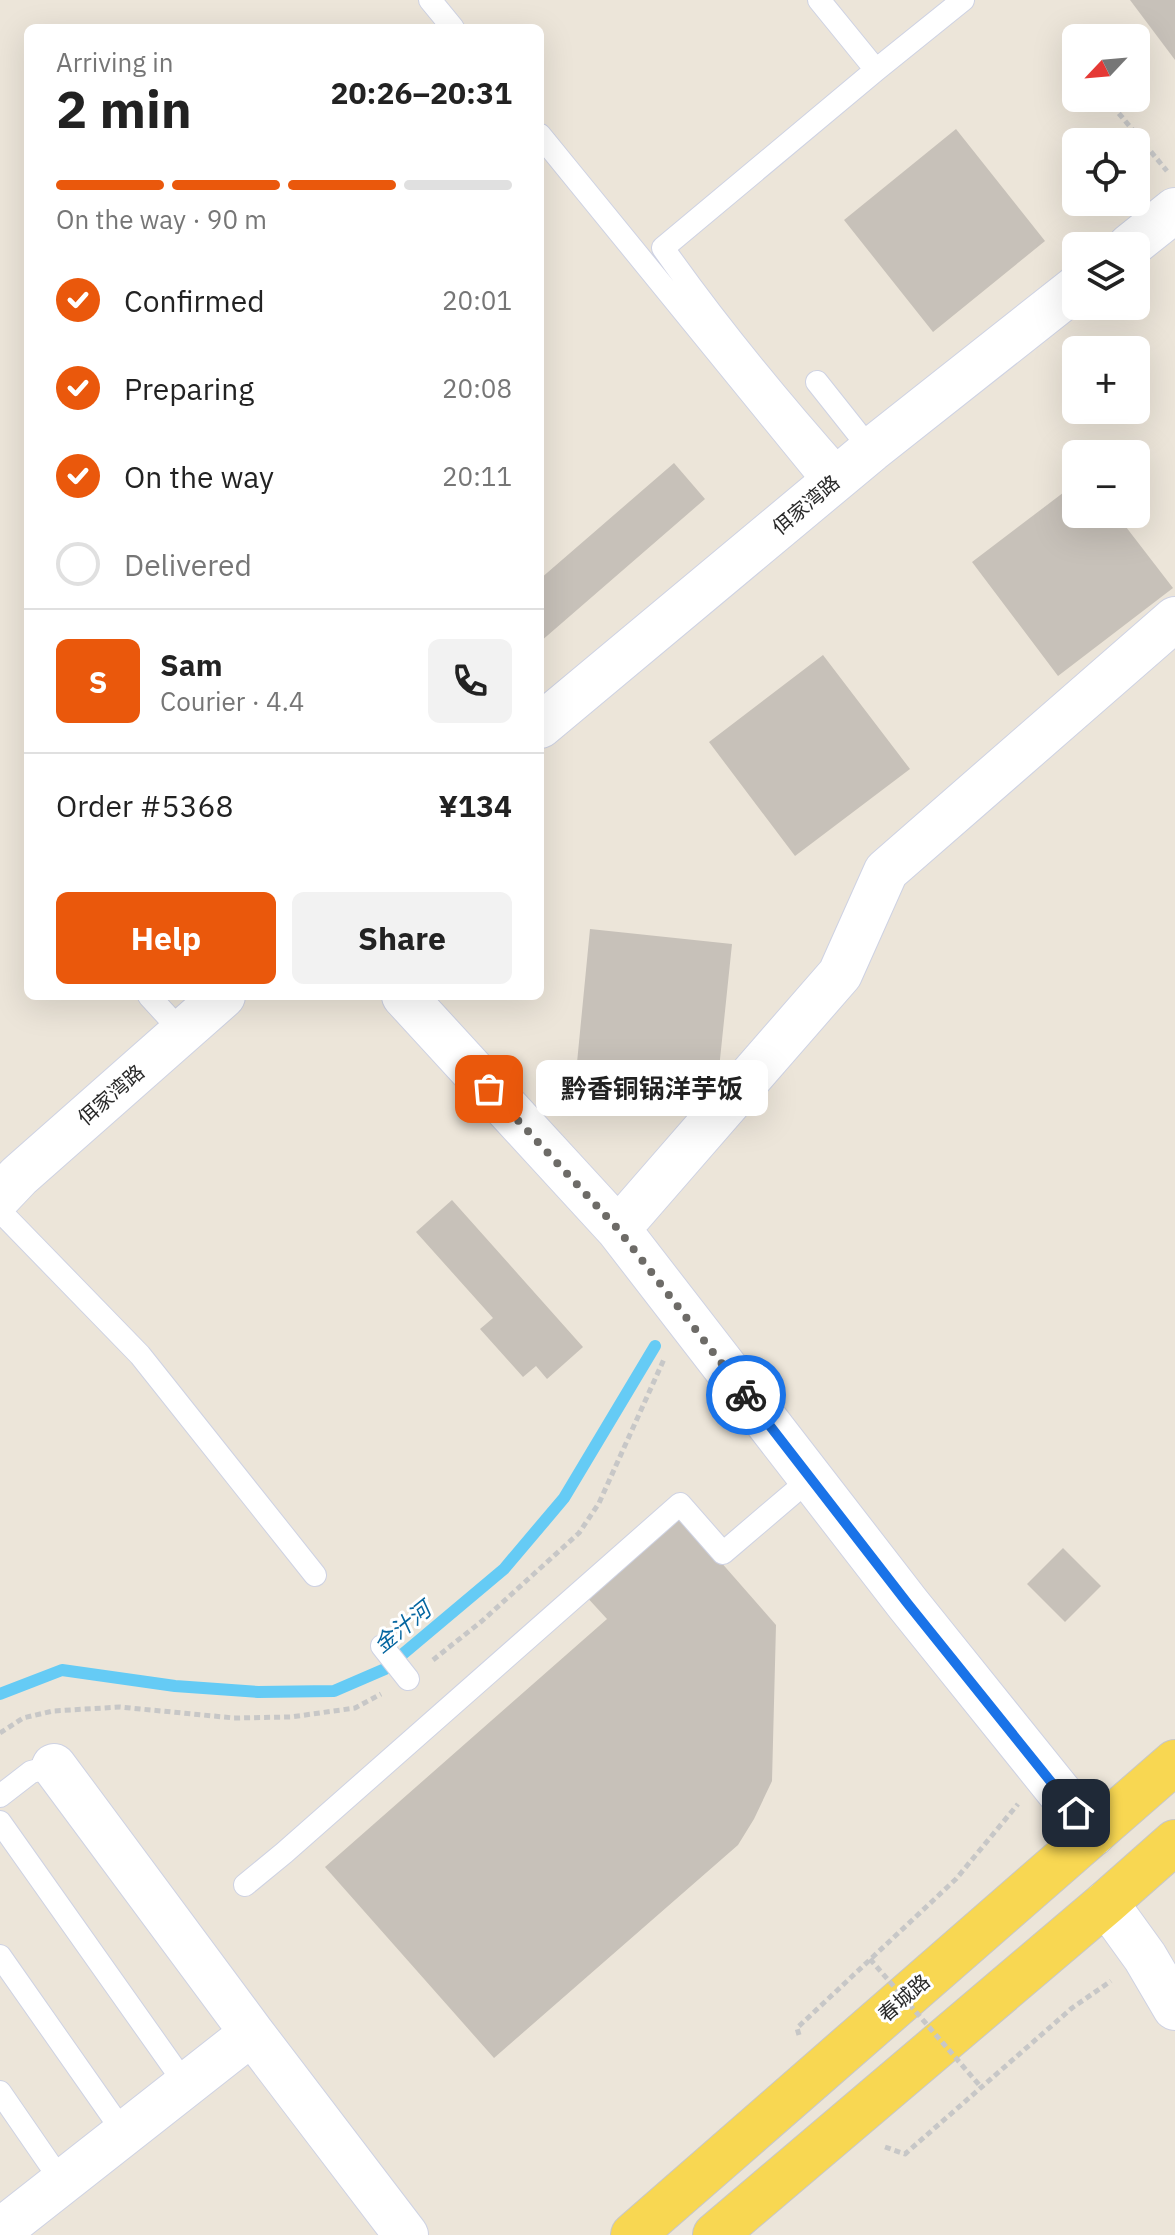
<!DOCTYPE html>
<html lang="en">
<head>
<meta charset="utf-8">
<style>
	body { margin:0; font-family:"IBM Plex Sans","Noto Sans SC",sans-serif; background:#f2f2f2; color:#222; height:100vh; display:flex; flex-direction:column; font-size:30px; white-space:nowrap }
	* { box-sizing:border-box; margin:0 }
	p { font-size:26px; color:#767676 }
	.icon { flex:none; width:44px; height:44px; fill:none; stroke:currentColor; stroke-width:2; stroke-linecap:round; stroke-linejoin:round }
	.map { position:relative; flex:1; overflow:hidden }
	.drawer { position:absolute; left:24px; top:24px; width:520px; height:976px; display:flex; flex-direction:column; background:#fff; border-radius:12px; box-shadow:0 8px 32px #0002 }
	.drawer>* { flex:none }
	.needle { width:52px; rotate:244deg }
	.tools { position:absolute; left:1062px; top:24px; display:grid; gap:16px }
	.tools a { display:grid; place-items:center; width:88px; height:88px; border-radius:12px; background:#fff; box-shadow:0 8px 32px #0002; font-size:40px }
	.pin { position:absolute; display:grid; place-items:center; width:68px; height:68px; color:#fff; margin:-34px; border-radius:16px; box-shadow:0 4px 12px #0006 }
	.courier { position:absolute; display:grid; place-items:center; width:80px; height:80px; margin:-40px; border:6px solid #1a73e8; border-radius:50%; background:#fff; color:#222; box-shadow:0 2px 10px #0007 }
	.bubble { position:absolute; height:56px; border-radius:12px; background:#fff; box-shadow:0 8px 32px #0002; font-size:26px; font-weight:700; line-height:56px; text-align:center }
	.head em { font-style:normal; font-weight:700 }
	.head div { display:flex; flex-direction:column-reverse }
	.head { display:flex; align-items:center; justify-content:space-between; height:136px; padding:0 32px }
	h1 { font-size:52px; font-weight:700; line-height:60px }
	.bar { display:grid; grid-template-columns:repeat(4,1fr); gap:12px 8px; align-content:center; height:96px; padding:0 32px }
	.bar i { height:10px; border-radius:6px; background:#e0e0e0 }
	.bar .selected { background:#ea580c }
	.bar p { grid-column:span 4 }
	.line { display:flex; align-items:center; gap:20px; padding:0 32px; border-top:2px solid #e0e0e0 }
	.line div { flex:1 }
	.round { display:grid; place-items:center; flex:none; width:84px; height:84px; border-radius:12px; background:#f2f2f2 }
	ol { padding:0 32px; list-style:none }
	li { display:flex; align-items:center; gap:24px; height:88px }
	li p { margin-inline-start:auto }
	li .icon { padding:8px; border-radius:50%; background:#ea580c; color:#fff; stroke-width:4 }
	li:last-child { color:#767676 }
	li i { width:44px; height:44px; border:4px solid #e0e0e0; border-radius:50% }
	.button { display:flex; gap:16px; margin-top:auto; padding:16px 32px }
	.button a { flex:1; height:92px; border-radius:12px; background:#ea580c; color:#fff; font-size:32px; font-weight:700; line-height:92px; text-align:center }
	.button a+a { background:#f2f2f2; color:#222 }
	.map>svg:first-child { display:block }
</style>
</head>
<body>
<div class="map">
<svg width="1175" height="2235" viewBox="0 0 1175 2235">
	<rect width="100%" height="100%" fill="#ece5d9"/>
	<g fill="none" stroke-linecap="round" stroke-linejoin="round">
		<path stroke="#65cbf5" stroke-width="12" d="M0,1694l62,-24 113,16 83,6 76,-1 51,-22 119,-100 60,-71 91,-152"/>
	</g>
	<path fill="#c7c1b9" d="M1130,0h45v60z
		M956,129l89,112 -112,91 -89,-112z
		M674,463l31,36 -165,143v-63z
		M1076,483v31h40l57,74 -115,88 -86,-114z
		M823,655l87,114 -115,87 -86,-114z
		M590,929l142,15 -15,144 -141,-15z
		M452,1200l131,147 -36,32 -11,-13 -13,11 -43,-48 13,-11 -77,-86z
		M677,1512l99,113 -4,156 -18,38 -16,26 -244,213 -169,-191 282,-248 -23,-25z
		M1063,1548l38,38 -36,36 -38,-38z"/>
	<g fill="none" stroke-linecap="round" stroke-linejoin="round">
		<defs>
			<path id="service" d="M430,0l23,28
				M819,0l57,70
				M540,135l287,352
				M817,382l54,68
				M844,473c-64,-72 -126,-147 -181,-225l213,-178 87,-70
				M149,996l33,36
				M0,1211l140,144 175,220
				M382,1646l26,33
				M0,1796l31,-24 23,-6
				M0,1822l186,263
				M245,1885l39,-32 396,-349 43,49 88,-75
				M0,1956l124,177
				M0,2092l62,90"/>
			<path id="minor" d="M1130,246l45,-36
				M540,726l331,-276 205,-162
				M404,996l214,233 290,375 185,230
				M0,1196l19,-20 204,-180
				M618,1229l222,-255 46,-103 289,-252
				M54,1766l198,267
				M0,2231l252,-198 154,202"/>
			<path id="tertiary" d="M1106,1903l39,54 30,51"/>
			<path id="primary" d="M633,2235l542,-473
				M715,2235l391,-332 69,-61"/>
		</defs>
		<use href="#service" stroke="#ced2e3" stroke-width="24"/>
		<use href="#minor" stroke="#ced2e3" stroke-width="46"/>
		<use href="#tertiary" stroke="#ced2e3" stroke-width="46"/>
		<use href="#primary" stroke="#c7c7c7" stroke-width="46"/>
		<path stroke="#c7c7c7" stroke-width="5" stroke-dasharray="6 4" stroke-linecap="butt" d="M1106,98l61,73
			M433,1660l49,-39 97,-88 20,-30 66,-146
			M0,1733l23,-15 30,-7 67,-4 114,11 57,-1 64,-9 26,-14
			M799,2035l-2,-7 159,-149 62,-75
			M885,2147l20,7 167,-146 39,-27"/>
		<use href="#service" stroke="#fff" stroke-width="22"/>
		<use href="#minor" stroke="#fff" stroke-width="44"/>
		<use href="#tertiary" stroke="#fff" stroke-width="44"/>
		<use href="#primary" stroke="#f8d752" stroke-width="44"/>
		<path stroke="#c7c7c7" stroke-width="5" stroke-dasharray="6 4" stroke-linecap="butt" d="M870,1959l111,128"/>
	</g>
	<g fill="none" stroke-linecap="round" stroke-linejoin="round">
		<path stroke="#6d6b67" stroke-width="8" stroke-dasharray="0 14.4" d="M489,1089l129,140 128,166"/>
		<path stroke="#1a73e8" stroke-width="10" d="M746,1395l162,209 168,209"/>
	</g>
	<g text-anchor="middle" stroke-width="6" stroke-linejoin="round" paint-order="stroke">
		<g font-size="20" fill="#292929" stroke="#fff">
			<text transform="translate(806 505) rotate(-40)" y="7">佴家湾路</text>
			<text transform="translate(111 1095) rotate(-41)" y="7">佴家湾路</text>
			<text transform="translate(904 1998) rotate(-41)" y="7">春城路</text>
		</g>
		<g font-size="22" font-style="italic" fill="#0566a0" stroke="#fff">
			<text transform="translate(402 1627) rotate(-39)" y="8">金汁河</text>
		</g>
	</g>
</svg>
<div class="tools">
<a><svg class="needle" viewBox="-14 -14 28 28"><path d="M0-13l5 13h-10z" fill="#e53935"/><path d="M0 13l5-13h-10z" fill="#767676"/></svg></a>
<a><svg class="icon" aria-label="locate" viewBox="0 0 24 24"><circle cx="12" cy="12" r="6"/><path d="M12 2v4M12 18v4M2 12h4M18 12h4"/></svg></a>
<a><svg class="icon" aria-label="layers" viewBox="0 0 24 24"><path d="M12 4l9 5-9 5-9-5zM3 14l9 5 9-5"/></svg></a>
<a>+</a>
<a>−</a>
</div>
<div class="pin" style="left:489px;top:1089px;background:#ea580c"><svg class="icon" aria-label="bag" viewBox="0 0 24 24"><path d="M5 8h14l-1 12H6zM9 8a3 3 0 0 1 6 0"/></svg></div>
<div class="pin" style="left:1076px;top:1813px;background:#1f2937"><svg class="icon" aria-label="home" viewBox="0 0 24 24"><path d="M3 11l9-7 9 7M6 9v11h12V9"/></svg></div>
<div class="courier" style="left:746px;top:1395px"><svg class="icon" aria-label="bike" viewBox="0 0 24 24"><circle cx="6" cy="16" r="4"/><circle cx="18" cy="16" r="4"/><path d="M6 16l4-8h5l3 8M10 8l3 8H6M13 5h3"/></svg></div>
<div class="bubble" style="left:536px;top:1060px;width:232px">黔香铜锅洋芋饭</div>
<section class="drawer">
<div class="head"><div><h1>2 min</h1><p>Arriving in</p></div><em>20:26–20:31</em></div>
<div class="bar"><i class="selected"></i><i class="selected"></i><i class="selected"></i><i></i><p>On the way · 90 m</p></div>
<ol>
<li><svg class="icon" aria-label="check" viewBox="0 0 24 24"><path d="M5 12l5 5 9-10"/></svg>Confirmed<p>20:01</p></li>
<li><svg class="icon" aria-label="check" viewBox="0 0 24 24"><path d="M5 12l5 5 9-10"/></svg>Preparing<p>20:08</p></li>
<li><svg class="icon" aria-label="check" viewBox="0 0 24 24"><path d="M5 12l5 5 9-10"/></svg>On the way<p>20:11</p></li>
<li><i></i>Delivered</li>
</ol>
<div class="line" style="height:144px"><b class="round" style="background:#ea580c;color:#fff">S</b><div><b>Sam</b><p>Courier · 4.4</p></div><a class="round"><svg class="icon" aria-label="phone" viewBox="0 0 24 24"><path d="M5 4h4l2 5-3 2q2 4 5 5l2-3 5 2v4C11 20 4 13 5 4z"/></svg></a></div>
<div class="line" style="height:104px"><div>Order #5368</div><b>¥134</b></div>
<div class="button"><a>Help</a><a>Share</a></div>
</section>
</div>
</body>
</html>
